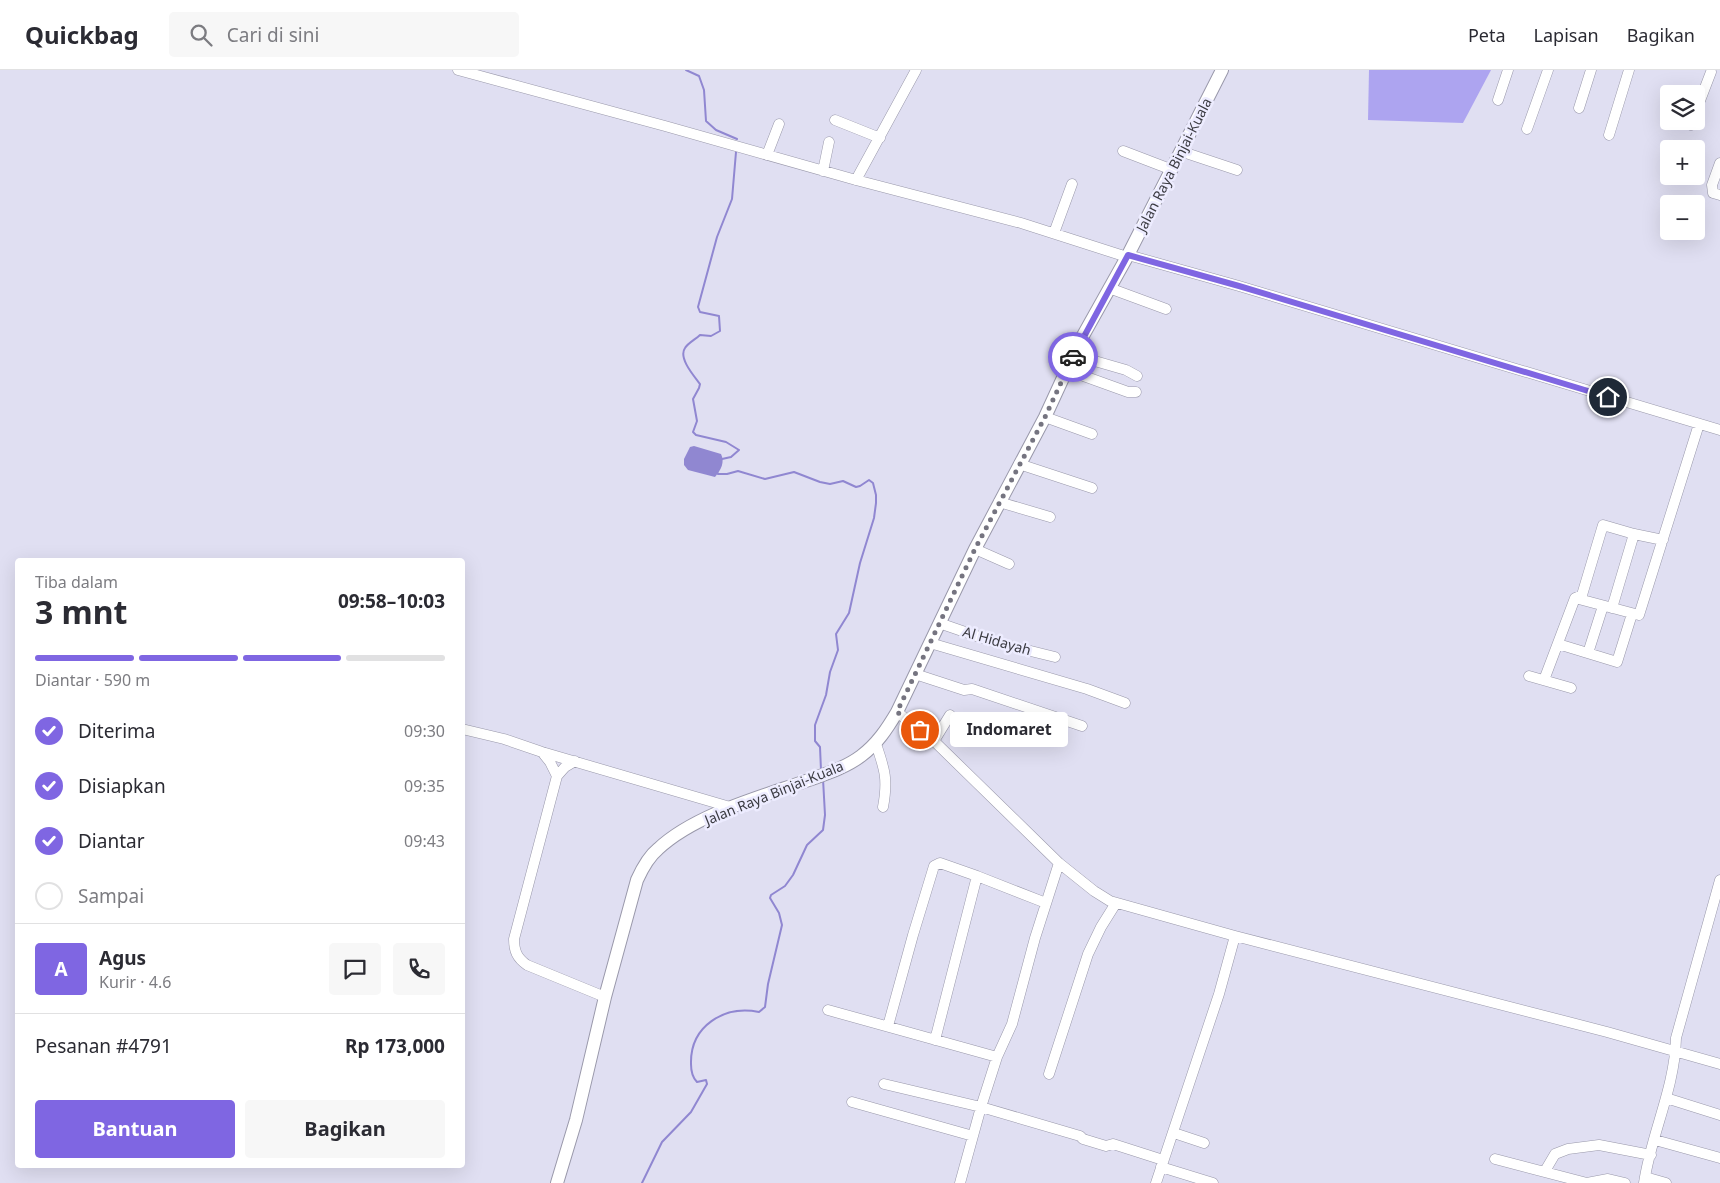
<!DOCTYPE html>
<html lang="id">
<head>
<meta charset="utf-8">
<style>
	body { margin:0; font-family:"Noto Sans",sans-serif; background:#f7f7f7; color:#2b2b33; height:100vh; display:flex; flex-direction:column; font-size:19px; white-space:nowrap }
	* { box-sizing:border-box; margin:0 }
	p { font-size:16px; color:#7c7c81 }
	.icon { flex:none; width:28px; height:28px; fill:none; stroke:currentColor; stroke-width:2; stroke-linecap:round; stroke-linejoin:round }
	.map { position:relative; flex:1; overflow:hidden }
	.details { position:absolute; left:15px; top:488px; width:450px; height:610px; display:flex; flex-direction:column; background:#fff; border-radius:5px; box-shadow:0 5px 20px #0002 }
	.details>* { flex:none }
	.fabs { position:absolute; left:1660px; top:15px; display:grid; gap:10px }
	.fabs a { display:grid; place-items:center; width:45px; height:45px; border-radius:5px; background:#fff; box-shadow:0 5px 20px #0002; font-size:25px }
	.pin { position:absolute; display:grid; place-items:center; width:42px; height:42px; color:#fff; margin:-21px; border:2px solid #fff; border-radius:50%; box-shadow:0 1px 5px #0007 }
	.courier { position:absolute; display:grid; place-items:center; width:50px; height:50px; margin:-25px; border:4px solid #7f66e2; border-radius:50%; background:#fff; color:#222; box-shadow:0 1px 6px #0007 }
	.bubble { position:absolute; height:35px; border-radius:5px; background:#fff; box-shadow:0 5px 20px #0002; font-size:16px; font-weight:700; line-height:35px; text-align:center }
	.head em { font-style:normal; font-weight:700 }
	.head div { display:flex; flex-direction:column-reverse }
	.head { display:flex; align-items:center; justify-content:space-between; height:85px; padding:0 20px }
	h1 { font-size:32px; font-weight:700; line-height:38px }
	.bar { display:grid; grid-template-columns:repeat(4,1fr); gap:8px 5px; align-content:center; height:60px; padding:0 20px }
	.bar i { height:6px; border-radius:4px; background:#e1e1e2 }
	.bar .selected { background:#7f66e2 }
	.bar p { grid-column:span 4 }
	.line { display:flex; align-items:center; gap:12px; padding:0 20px; border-top:1px solid #e1e1e2 }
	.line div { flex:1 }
	.round { display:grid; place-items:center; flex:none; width:52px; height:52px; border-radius:5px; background:#f7f7f7 }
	ol { padding:0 20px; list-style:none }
	li { display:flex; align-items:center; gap:15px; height:55px }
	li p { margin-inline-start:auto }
	li .icon { padding:5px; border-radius:50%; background:#7f66e2; color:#fff; stroke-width:4 }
	li:last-child { color:#7c7c81 }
	li i { width:28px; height:28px; border:2px solid #e1e1e2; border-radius:50% }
	.button { display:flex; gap:10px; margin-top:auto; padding:10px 20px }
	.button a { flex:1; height:58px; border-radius:5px; background:#7f66e2; color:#fff; font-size:20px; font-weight:700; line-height:58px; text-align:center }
	.button a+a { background:#f7f7f7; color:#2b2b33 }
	header { display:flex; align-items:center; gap:30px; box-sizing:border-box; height:70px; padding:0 25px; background:#fff; border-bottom:1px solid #e1e1e2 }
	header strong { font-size:24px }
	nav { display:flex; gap:28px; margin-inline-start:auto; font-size:18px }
	.search { width:350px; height:45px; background:#f7f7f7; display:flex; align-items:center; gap:12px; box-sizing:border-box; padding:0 18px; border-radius:5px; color:#7c7c81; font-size:19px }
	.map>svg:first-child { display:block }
</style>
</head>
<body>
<header>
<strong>Quickbag</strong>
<div class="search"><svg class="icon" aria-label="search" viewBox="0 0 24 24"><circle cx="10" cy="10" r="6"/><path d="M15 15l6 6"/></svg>Cari di sini</div>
<nav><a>Peta</a><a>Lapisan</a><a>Bagikan</a></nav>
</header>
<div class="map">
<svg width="1720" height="1113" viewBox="0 0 1720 1113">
	<rect width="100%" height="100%" fill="#e0dff2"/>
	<path fill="#ada4f0" d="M1369,0h122l-28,53 -95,-3z"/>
	<path fill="#9087d1" d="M694,376l27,8c4,8 0,16 -6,23l-27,-7 -4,-5v-6l6,-12z"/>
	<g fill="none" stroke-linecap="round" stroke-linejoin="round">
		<path stroke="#9087d1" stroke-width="2" d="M686,0l13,6 5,14 2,31 10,9 21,9
			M722,389l9,-2 8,-7 -13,-8 -30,-7 -3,-3 4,-11 -4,-22 6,-11 1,-4c-6,-8 -22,-26 -15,-36 3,-5 11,-9 15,-13l11,1 9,-5 -1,-15 -19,-4 -2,-5 19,-70 15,-38 4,-47
			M717,402l1,2h9l11,-3 27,8 29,-7 26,10 10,2 13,-3 13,6 4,-1 9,-6 4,3 3,12v8l-2,15 -14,45 -11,50 -13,21 2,16 -8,22 -4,23 -11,30v16l5,6 1,23
			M642,1113l20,-41 29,-30 16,-28 -1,-4 -9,2c-5,-5 -6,-12 -6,-18 -1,-38 33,-59 68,-52l6,-5 3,-23 14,-59 -3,-12 -9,-15 1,-3 14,-9 8,-11 14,-30 16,-15 2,-15 -2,-36"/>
		<defs>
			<path id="minor" d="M458,0l207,56 191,54 165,43 106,34
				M1498,30l10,-30
				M1579,38l12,-38
				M1696,41l15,-39
				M835,50l45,18
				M1691,55l2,-4
				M1527,59l21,-59
				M1609,65l20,-65
				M1123,81l47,18
				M1180,81l57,19
				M767,85l12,-31
				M1720,93l-8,22 1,8 7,2
				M823,101l6,-29
				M856,110l60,-110
				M1054,163l18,-49
				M1128,185l111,31 481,144
				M1109,218l57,21
				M1074,285l52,15 11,6
				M1067,300l61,22h8
				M1045,347l47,17
				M1019,394l73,24
				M999,432l51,15
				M975,479l34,15
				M1575,528l64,17 60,-191
				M1612,538l22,-74
				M939,553l55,19 61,15
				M930,573l157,46 38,14
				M1558,574l59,18 15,-48
				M1588,583l15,-47
				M915,604l49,16 8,-1 110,37
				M1529,606l42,12
				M1544,610l31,-82 7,-3 21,-70 31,9 29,6
				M897,642l37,29 125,122 35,28 16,10 125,35 372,96 113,32
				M462,659l42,10 38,13 188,55
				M934,671l16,-26
				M876,674c9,26 12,36 7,63
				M542,682l8,10 7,14
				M575,691l-10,6 -8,9 -43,163c0,12 3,19 13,26l78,32
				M828,940l169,47
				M888,956l25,-91 21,-69 6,-3 37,13
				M935,970l42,-164 69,27
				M1049,1004l39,-120 13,-27 15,-24
				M884,1014l97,23 99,29 3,3 23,7 7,-2 50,16
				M1666,1028l54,17
				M852,1032l121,34
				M1174,1063l30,10
				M1655,1070l65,18
				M1495,1089l92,24 21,-4 17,4
				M1161,1097l52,16
				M1545,1101l10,-17 13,-5 31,-4 52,10
				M1645,1107l21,6
				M960,1113l21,-76 16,-50 15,-33 23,-86 24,-75
				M1156,1113l63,-189 16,-58
				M1644,1113c7,-49 31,-95 32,-145l44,-158"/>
			<path id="major" d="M557,1113l19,-63 29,-123 32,-117c5,-11 11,-23 21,-31 36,-34 102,-52 148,-68 19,-7 39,-13 55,-25 16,-12 26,-27 36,-44l78,-163 70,-132 35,-76 47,-84 95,-187"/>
		</defs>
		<use href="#minor" stroke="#9998aa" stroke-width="11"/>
		<use href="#major" stroke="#9998aa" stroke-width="14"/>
		<use href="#minor" stroke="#fff" stroke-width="10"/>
		<use href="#major" stroke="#fff" stroke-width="12"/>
	</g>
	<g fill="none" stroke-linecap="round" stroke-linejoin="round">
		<path stroke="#757480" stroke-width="5" stroke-dasharray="0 9" d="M920,660l-23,-18 78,-163 70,-132 28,-60"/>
		<path stroke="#7f66e2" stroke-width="6" d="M1073,287l55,-102 111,31 369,111"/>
	</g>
	<g text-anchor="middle" stroke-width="5" stroke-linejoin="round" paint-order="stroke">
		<g font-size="14" fill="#3b3b42" stroke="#edecff">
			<text transform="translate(1174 95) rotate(-63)" y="5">Jalan Raya Binjai-Kuala</text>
			<text transform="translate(997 571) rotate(16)" y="5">Al Hidayah</text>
			<text transform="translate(774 723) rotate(-22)" y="5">Jalan Raya Binjai-Kuala</text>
		</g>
	</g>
</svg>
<div class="fabs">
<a><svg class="icon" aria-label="layers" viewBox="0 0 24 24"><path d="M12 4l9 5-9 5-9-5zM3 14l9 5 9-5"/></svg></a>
<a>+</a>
<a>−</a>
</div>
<div class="pin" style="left:920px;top:660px;background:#ea580c"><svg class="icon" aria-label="bag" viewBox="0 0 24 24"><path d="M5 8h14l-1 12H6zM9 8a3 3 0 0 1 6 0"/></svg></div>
<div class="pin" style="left:1608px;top:327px;background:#1f2937"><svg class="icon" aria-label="home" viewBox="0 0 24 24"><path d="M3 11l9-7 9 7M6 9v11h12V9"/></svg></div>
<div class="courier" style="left:1073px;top:287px"><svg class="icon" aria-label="car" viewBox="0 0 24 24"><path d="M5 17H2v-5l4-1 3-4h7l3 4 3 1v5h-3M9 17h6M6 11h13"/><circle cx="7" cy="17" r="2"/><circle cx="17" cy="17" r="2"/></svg></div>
<div class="bubble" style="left:950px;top:642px;width:118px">Indomaret</div>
<section class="details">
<div class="head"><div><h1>3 mnt</h1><p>Tiba dalam</p></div><em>09:58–10:03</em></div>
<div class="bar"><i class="selected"></i><i class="selected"></i><i class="selected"></i><i></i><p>Diantar · 590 m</p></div>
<ol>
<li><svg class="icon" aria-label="check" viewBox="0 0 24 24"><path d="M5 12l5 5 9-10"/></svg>Diterima<p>09:30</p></li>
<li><svg class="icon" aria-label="check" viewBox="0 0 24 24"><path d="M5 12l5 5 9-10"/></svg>Disiapkan<p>09:35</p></li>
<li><svg class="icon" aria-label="check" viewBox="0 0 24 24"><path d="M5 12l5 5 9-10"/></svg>Diantar<p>09:43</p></li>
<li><i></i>Sampai</li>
</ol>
<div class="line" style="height:90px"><b class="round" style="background:#7f66e2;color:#fff">A</b><div><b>Agus</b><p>Kurir · 4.6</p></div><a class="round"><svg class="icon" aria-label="chat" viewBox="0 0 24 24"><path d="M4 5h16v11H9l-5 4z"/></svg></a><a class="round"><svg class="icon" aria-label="phone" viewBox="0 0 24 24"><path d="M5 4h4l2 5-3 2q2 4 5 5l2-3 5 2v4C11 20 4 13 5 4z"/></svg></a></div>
<div class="line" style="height:65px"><div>Pesanan #4791</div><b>Rp 173,000</b></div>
<div class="button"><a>Bantuan</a><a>Bagikan</a></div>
</section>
</div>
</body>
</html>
